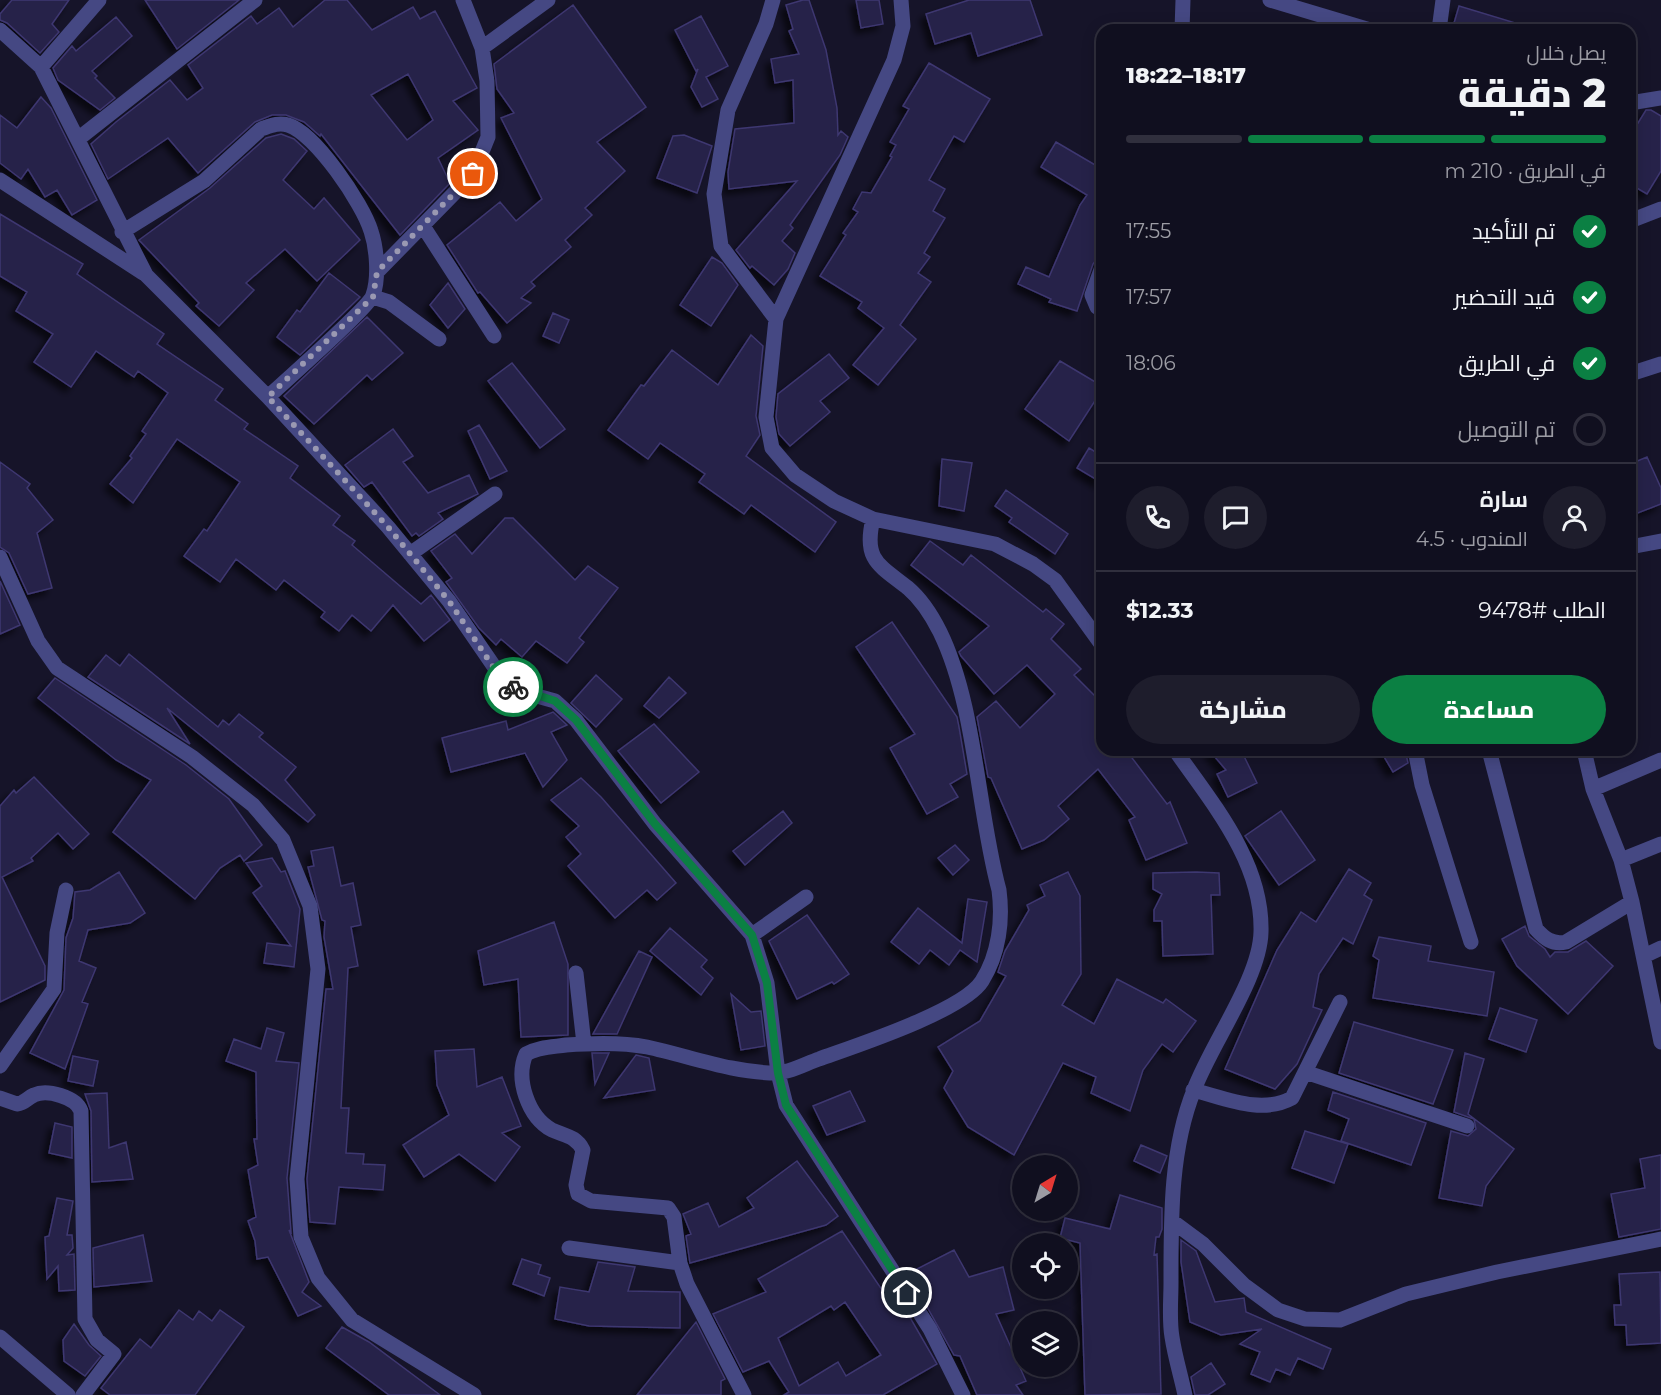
<!DOCTYPE html>
<html lang="ar">
<head>
<meta charset="utf-8">
<style>
	body { margin:0; font-family:Montserrat,Cairo,sans-serif; background:#1e1d2c; color:#f1f3f6; direction:rtl; height:100vh; display:flex; flex-direction:column; font-size:22px; white-space:nowrap }
	* { box-sizing:border-box; margin:0 }
	p { font-size:20px; color:#9c9ca4 }
	.icon { flex:none; width:33px; height:33px; fill:none; stroke:currentColor; stroke-width:2; stroke-linecap:round; stroke-linejoin:round }
	.map { position:relative; flex:1; overflow:hidden; direction:ltr }
	.side { position:absolute; left:1096px; top:24px; width:540px; height:732px; display:flex; flex-direction:column; background:#100f1f; border-radius:18px; box-shadow:0 3px 15px #0003,0 0 0 2px #302f3d; direction:rtl }
	.side>* { flex:none }
	.needle { width:39px; rotate:38deg }
	.tools { position:absolute; left:1012px; top:1155px; display:grid; gap:12px }
	.tools a { display:grid; place-items:center; width:66px; height:66px; border-radius:50%; background:#100f1f; box-shadow:0 3px 15px #0003,0 0 0 2px #302f3d; font-size:30px }
	.pin { position:absolute; display:grid; place-items:center; width:51px; height:51px; color:#fff; margin:-26px; border:3px solid #fff; border-radius:50%; box-shadow:0 2px 6px #0007 }
	.courier { position:absolute; display:grid; place-items:center; width:60px; height:60px; margin:-30px; border:4px solid #0b8043; border-radius:50%; background:#fff; color:#222; box-shadow:0 2px 8px #0007 }
	.head em { font-style:normal; font-weight:800 }
	.head div { display:flex; flex-direction:column-reverse }
	.head { display:flex; align-items:center; justify-content:space-between; height:102px; padding:0 30px }
	h1 { font-size:39px; font-weight:800; line-height:45px }
	.bar { display:grid; grid-template-columns:repeat(4,1fr); gap:9px 6px; align-content:center; height:72px; padding:0 30px }
	.bar i { height:8px; border-radius:4px; background:#302f3d }
	.bar .current { background:#0b8043 }
	.bar p { grid-column:span 4 }
	.line { display:flex; align-items:center; gap:15px; padding:0 30px; border-top:2px solid #302f3d }
	.line div { flex:1 }
	.round { display:grid; place-items:center; flex:none; width:63px; height:63px; border-radius:32px; background:#1e1d2c }
	ol { padding:0 30px; list-style:none }
	li { display:flex; align-items:center; gap:18px; height:66px }
	li p { margin-inline-start:auto }
	li .icon { padding:6px; border-radius:50%; background:#0b8043; color:#fff; stroke-width:4 }
	li:last-child { color:#9c9ca4 }
	li i { width:33px; height:33px; border:3px solid #302f3d; border-radius:50% }
	.cta { display:flex; gap:12px; margin-top:auto; padding:12px 30px }
	.cta a { flex:1; height:69px; border-radius:36px; background:#0b8043; color:#fff; font-size:24px; font-weight:800; line-height:69px; text-align:center }
	.cta a+a { background:#1e1d2c; color:#f1f3f6 }
	.map>svg:first-child { display:block }
</style>
</head>
<body>
<div class="map">
<svg width="1661" height="1395" viewBox="0 0 1661 1395">
	<defs>
		<filter id="shadow"><feDropShadow dx="-5.5" dy="5.5" stdDeviation="3" flood-color="#0009"/></filter>
	</defs>
	<rect width="100%" height="100%" fill="#161429"/>
	<path fill="#272248" stroke="#3e3771" stroke-width="1.5" fill-rule="evenodd" filter="url(#shadow)" d="M12,0h57l-17,24 7,8 -19,21 -33,-30 -7,-3v-6z
		M145,0h94l-62,49z
		M325,0h22l25,30 41,-23 7,12 15,-8 42,77 -24,13 25,29 -40,28 12,25 -50,52 -79,-101 -1,2 -16,-14 -18,-7h-14l-17,7 -57,51 -30,-35 -60,41 -17,-35 25,-22 54,-42 17,20 16,-12 -15,-23 63,-49 6,8 22,-16 14,19zM408,74l25,46 -26,20 -36,-45z
		M803,0h6l17,50 11,58 1,27 3,-4 7,6 -8,18 -50,70 3,3 -11,13 13,12 -7,16 -14,16 -22,-19 -2,2 -14,-18 61,-69 -68,8 -1,-17 7,-43 59,-6 -1,-43 -18,3 -4,-24 28,-5 -10,-23 4,-2 -7,-24z
		M856,0h23l4,24 -22,4z
		M969,0h61l12,35 -64,21 -7,-23 -36,11 -9,-30z
		M573,5l73,102 -49,35 28,29 -40,37 7,7 -27,25 6,7 -40,35 4,4 -14,12 10,5 -24,20 -27,-31 -2,1 -31,-48 53,-43 16,19 26,-22 -41,-81 13,-5 -17,-24 -3,-25z
		M1459,6l63,19v5h-70z
		M701,16l27,50 -22,11 12,22 -16,8 -11,-20 7,-18 -2,2 -21,-41z
		M116,17l16,19 -40,35 5,5 -2,2 20,20 -15,12 -42,-30 -5,-12 19,-22 4,5z
		M929,63l61,36 -26,43 -10,-6 -25,44 16,9 -12,22 12,7 -21,35 6,4 -12,16 13,9 -31,43 16,14 -38,46 -25,-20 31,-37 -26,-20 4,-6 -42,-26 26,-41 -3,-2 15,-21 -5,-3 9,-17 9,1 21,-36 -2,-1 6,-11 -6,-3 19,-33 -6,-3z
		M41,97l10,11 46,92 -25,15 -15,-25 -12,7 -17,-28 -7,10 -21,-16v-48l17,13z
		M1646,110h5l10,6v55l-14,23 -17,-10v-48z
		M281,134l13,5 13,12 -24,29 31,29 10,-11 36,42 -43,41 -32,-32 -39,34 8,7 -35,36 -23,-20 3,-3 -60,-63 71,-52 56,-50z
		M684,135l28,11 -15,47 -40,-15 16,-42z
		M1056,142l46,27v83l-9,12 -16,47 -28,-9 2,-3 -33,-15 8,-17 23,10 31,-72 7,-10 -46,-28z
		M0,214l83,50 -6,10 87,60 -7,10 66,45 -8,11 33,24 -4,5 54,37 -8,12 50,38 -7,9 22,16 -3,4 69,59 10,-9 19,25 -26,21 -31,-36 -22,26 -19,-16 -13,16 -18,-14 4,-5 -41,-32 -8,10 -40,-31 -16,23 -36,-26 20,-27 3,2 33,-49 -63,-43 -44,64 -23,-19 22,-26 -2,-2 16,-22 -4,-3 26,-38 -30,-22 -4,6 -38,-26 -25,36 -37,-25 19,-28 -37,-23 11,-19 -27,-16z
		M712,257l10,6 16,22 -27,41 -31,-21z
		M329,273l31,24 -60,58 -23,-18 20,-27 3,2z
		M448,283l17,26 -17,19 -18,-23z
		M553,313l16,7 -10,23 -16,-7z
		M367,317l36,36 -31,27 -5,-5 -53,49 -30,-28z
		M751,335l12,11 -7,70 4,19 -14,21 90,66 -21,30 -64,-47 -7,9 -45,-32 6,-8 -45,-31 -12,16 -40,-29 33,-45 3,1 28,-36 46,35z
		M829,354l20,24 -29,23 10,11 -40,34 -11,-12 -3,-17 2,-23z
		M1060,361l42,25v4l-33,51 -44,-32z
		M512,363l53,66 -25,19 -52,-67z
		M479,425l28,46 -17,8 -22,-48z
		M393,429l20,27 -10,6 25,31 41,-18 9,19 -40,19 5,6 -24,17 -3,-3 -4,3 -40,-54 -8,5 -19,-22z
		M1089,448l13,8v27l-25,-15z
		M1647,457l14,31v16l-31,12v-52z
		M942,459l30,4 -8,48 -25,-5z
		M0,462l30,22 -3,4 26,32 -16,13 15,55 -24,6 -19,-41 -9,-6z
		M1006,490l62,44 -13,20 -46,-32 3,-4 -17,-12z
		M505,518h8l62,62 13,-14 30,22 -39,50 5,4 -17,21 -31,-22 -14,16 -21,-18 -5,6 -17,-17 -33,-46 6,-4 -21,-27 24,-17 17,20z
		M930,541l33,24 8,-10 72,57 3,-3 18,15 -13,15 30,30 -7,6 28,28v47h24l41,54 3,-2 17,41 -41,17 -17,-40 6,-3 -37,-48 -40,37 11,13 -25,21 -22,9 -31,-71 -3,-1 -11,-60 19,-16 24,27 35,-34 -28,-29 -33,29 -33,-38 -2,-4 30,-26 -78,-61z
		M0,581l20,44 -20,9z
		M892,622l65,95 2,10 8,47 -17,10 8,13 -31,17 -37,-66 25,-14 -59,-87z
		M129,654l89,73 5,-7 6,5 10,-11 24,19 -4,4 37,30 -11,13 30,35 -7,7 -141,-114 23,36 -102,-67 18,-22 14,11z
		M596,675l26,24 -26,28 -25,-24z
		M669,677l17,16 -27,25 -15,-12z
		M55,678l131,87 43,34 33,46 -18,16 -4,-6 -20,13 -25,31 -82,-67 38,-52 -35,-20 -78,-62z
		M553,712l14,13 -16,7 16,28 -24,27 -18,-34 -74,19 -9,-34 64,-17 2,9z
		M654,724l45,48 -38,31 -43,-52z
		M1209,750h32l16,33 -29,14 -11,-23 9,-4z
		M1380,750h25l3,13 -15,9z
		M34,777l55,57 -16,15 -15,-16 -27,25 2,3 -31,16 43,89v14l-45,22v-196l14,-16 2,3z
		M581,778l20,19 75,86 -19,17 -10,-10 -32,28 -47,-52 13,-12 -15,-17 13,-11 -28,-26z
		M783,811l9,12 -47,42 -12,-14z
		M1281,811l34,49 -36,25 -34,-49z
		M955,845l14,15 -16,15 -15,-17z
		M333,847l8,39 12,-3 8,42 -10,2 7,39 -10,2 -7,140h8l-3,45 18,1 -1,10 22,1 -2,25 -44,-3 -4,37 -25,-2 -3,-43 19,-190h7l-9,-52 1,-16 -3,-1 -14,-53 6,-1 -3,-15z
		M272,858l9,14 4,-1 15,38 -6,58 -30,-4 3,-20 24,3 -38,-53 9,-7 -16,-23z
		M1349,869l22,14 -7,12 8,5 -19,44 -10,-6 -24,36 -6,33 9,3 -25,54 -22,25 -50,-20 52,-119 24,-38 15,10z
		M119,872l26,41 -15,10 -42,7 -9,31 17,7 -14,34 6,2 -23,65 -35,-16 34,-63 2,-52 7,-20 2,-26 15,-2z
		M1068,872l12,24 1,78 -19,31 32,19 23,-45 46,24 3,-4 30,22 -23,31 -11,-8 -19,26 -13,41 -39,-18 5,-16 -33,-14 -49,92 -46,-28 -24,-39 9,-17 -15,-24 42,-26 26,-45 -8,-4 7,-21 24,-41 -2,-5 18,-9 -5,-11z
		M1196,872l23,1 1,22h-9l2,59 -50,2 -1,-35h-8v-11l8,-16 -9,-5v-16z
		M968,899l19,3 -10,60 -17,-12 -11,15 -19,-15 -11,14 -28,-22 27,-34 44,35z
		M807,915l42,59 -15,10 -2,-2 -35,17 -28,-58z
		M554,922l14,42v71l-47,2 -3,-58 -34,6 -6,-34z
		M1525,926l4,10 16,13 5,8 5,-5h13l18,-11 27,25 -45,48 -51,-48 -15,-27z
		M670,928l37,32 -6,7 12,11 -12,17 -51,-44z
		M1379,937l52,9 -3,15 66,11 -7,44 -114,-18 6,-38 -6,-4z
		M639,951l13,6 -35,77h-24z
		M731,994l20,18 10,-1 4,35 -24,4z
		M1500,1008l37,12 -11,32 -37,-13z
		M1354,1022l99,28 -20,54 -94,-31z
		M267,1028l17,5 -8,28 23,2 -12,115 4,54 -2,-2 20,52 -7,10 19,14 -23,10 -30,-59 -11,2 -2,-18 -7,-20 8,-4 -8,-47 10,-5 -4,-26h3l-1,-67 -30,-11 8,-22 27,10z
		M474,1049l3,38 25,-10 19,49 -19,7 18,14 -25,34 -36,-27 -35,23 -21,-32 46,-30 -12,-30 -2,-34z
		M592,1053h17l-14,31z
		M1465,1053l19,6 -16,55 46,35 -28,37 -4,20 -43,-8 12,-67 17,5 8,-7 -2,-10 -20,-7z
		M636,1055l13,3 6,32 -51,8z
		M73,1056l25,5 -5,25 -25,-5z
		M850,1091l15,30 -38,14 -14,-29z
		M1333,1092l93,31 -15,42 -70,-24 8,-22 -21,-9z
		M107,1093l2,55 17,-6 7,37 -41,3 -1,-71 -6,-17z
		M55,1123l17,4v31l-23,-5z
		M1305,1131l43,13 -14,39 -42,-15z
		M1141,1145l26,11 -7,17 -26,-12z
		M1661,1155v74l-42,8 -8,-43 34,-6 -5,-29z
		M797,1161l41,55 -12,9 -136,38 -4,-27 5,-2 -8,-20 25,-11 11,24 35,-19 -7,-10z
		M1120,1195l42,13v21l-3,8h-3l-2,18 3,-1 4,140 -76,1 -5,-152 -20,-5 5,-20 45,11z
		M57,1198l16,3 -6,34h5l1,13 -6,7 7,-1 1,36 -16,1 -1,-25 -11,13 -2,-42 4,-1z
		M842,1231l55,81 7,-5 33,57 -54,31h-99l5,-3 -20,-31 -26,11 -30,-58 53,-22 -8,-13zM845,1302l36,53 -35,21 -8,-14 -39,24 -21,-48 53,-32 3,4z
		M143,1235l9,46 -58,6 -1,-39z
		M1181,1240l15,11 19,51 29,-4 2,14 85,37 -8,20 -25,-11 -8,17 -14,-6 -6,13 -19,-8 9,-22 -20,-8 22,-15 -41,6 -31,-13 -9,-60z
		M954,1250l15,27 34,-10 11,43 -18,4 30,67 -10,4 7,10h-46l-17,-39 -6,-1 -33,-59 5,-3 -13,-22z
		M522,1259l19,6 -3,9 12,4 -6,18 -31,-12z
		M598,1262l37,5 -7,24 52,1v36l-91,-2 -34,-7 5,-32 29,5z
		M1660,1272l1,71 -34,2 -1,-20h-11l-1,-20h7l-2,-31z
		M179,1310l14,10 6,-9 13,10 8,-11 24,17 -49,68h-85l-9,-7 39,-49 11,9z
		M696,1322l29,57 -4,2v14h-84z
		M74,1324l15,21 12,11 -16,20 -21,-15 -1,-21z
		M342,1327l27,15 71,53h-51l-63,-47z
		M1211,1363l14,21 -17,11h-13l-4,-18z"/>
	<g fill="none" stroke-linecap="round" stroke-linejoin="round">
		<path stroke="#454883" stroke-width="15" d="M773,0l-7,24 -38,86 -14,84 7,52 55,73
			M901,0l2,26 -9,34 -118,259 -10,98 6,31 23,27 39,26 39,18 122,25 38,20 22,16 47,65
			M1270,0l100,30
			M0,30l41,37 105,208 122,122 120,130 61,74 55,80 15,10 36,10 21,19 79,104 97,111 15,48 11,90 8,32 144,224 33,66
			M1182,30l1,-30
			M1439,30l4,-30
			M482,48l66,-48
			M41,67l58,-67
			M1630,103l31,-5
			M78,139l177,-139
			M0,180l143,93
			M1630,221l31,-12
			M423,226l71,110
			M122,232l82,-51 57,-52c9,-3 17,-7 27,-4 27,8 75,79 83,106 6,18 8,47 2,64 -3,11 -90,88 -105,102
			M1102,267l-10,28 5,12 5,3
			M377,272l96,-98 15,-37 -1,-56 -5,-33 -19,-48
			M373,297l16,5 50,37
			M1630,374l31,-10
			M1630,547l31,-6
			M410,554l85,-60
			M0,557l38,84 19,27 135,89 61,48 30,35 27,66 8,63 -21,210 4,58 17,41 34,42 122,75
			M1175,750c37,53 88,112 86,182 -1,46 -50,112 -67,158 -24,60 -23,129 -23,193 0,17 -2,37 1,54 3,20 9,39 13,58
			M1415,750l7,35 49,157
			M1489,750l47,179c8,9 16,16 30,13l66,-40
			M1584,750l9,39 28,71 11,42 29,140
			M1593,789l68,-29
			M1621,860l40,-16
			M752,935l54,-38
			M1644,956l17,-8
			M576,973l8,71
			M0,1066l54,-77 3,-56 9,-43
			M1305,1072l162,54
			M1193,1090c32,8 68,25 99,8l48,-96
			M0,1098l17,6c8,-1 10,-6 17,-9 13,-6 42,2 47,16l4,208 12,21 17,14 -31,41
			M1172,1221l31,23 41,41 34,25 27,9 35,1 66,-26 91,-22 164,-33
			M569,1248l111,15 7,21 57,111
			M680,1263l-6,-46 -6,-9 -77,-7 -13,-7 -2,-9 7,-35c-7,-14 -18,-14 -31,-20 -24,-13 -37,-51 -26,-76 12,-7 26,-7 40,-9 26,-2 55,-3 81,2 42,9 86,26 129,26 13,0 31,-10 43,-14 36,-13 144,-48 163,-78 17,-27 21,-61 17,-91 -22,-81 -23,-184 -59,-258 -8,-16 -19,-33 -32,-44 -29,-23 -45,-28 -35,-69
			M0,1337l68,58"/>
	</g>
	<g fill="none" stroke-linecap="round" stroke-linejoin="round">
		<path stroke="#9a99b2" stroke-width="6" stroke-dasharray="0 10.8" d="M473,174l-96,98 -4,25 -105,100 120,130 61,74 47,70 17,16"/>
		<path stroke="#0b8043" stroke-width="8" d="M513,687l42,14 21,19 79,104 97,111 15,48 11,90 8,32 121,188"/>
	</g>
</svg>
<div class="tools">
<a><svg class="needle" viewBox="-14 -14 28 28"><path d="M0-13l5 13h-10z" fill="#e53935"/><path d="M0 13l5-13h-10z" fill="#9c9ca4"/></svg></a>
<a><svg class="icon" aria-label="locate" viewBox="0 0 24 24"><circle cx="12" cy="12" r="6"/><path d="M12 2v4M12 18v4M2 12h4M18 12h4"/></svg></a>
<a><svg class="icon" aria-label="layers" viewBox="0 0 24 24"><path d="M12 4l9 5-9 5-9-5zM3 14l9 5 9-5"/></svg></a>
</div>
<div class="pin" style="left:473px;top:174px;background:#ea580c"><svg class="icon" aria-label="bag" viewBox="0 0 24 24"><path d="M5 8h14l-1 12H6zM9 8a3 3 0 0 1 6 0"/></svg></div>
<div class="pin" style="left:907px;top:1293px;background:#1f2937"><svg class="icon" aria-label="home" viewBox="0 0 24 24"><path d="M3 11l9-7 9 7M6 9v11h12V9"/></svg></div>
<div class="courier" style="left:513px;top:687px"><svg class="icon" aria-label="bike" viewBox="0 0 24 24"><circle cx="6" cy="16" r="4"/><circle cx="18" cy="16" r="4"/><path d="M6 16l4-8h5l3 8M10 8l3 8H6M13 5h3"/></svg></div>
<section class="side">
<div class="head"><div><h1>2 دقيقة</h1><p>يصل خلال</p></div><em>18:17–18:22</em></div>
<div class="bar"><i class="current"></i><i class="current"></i><i class="current"></i><i></i><p>في الطريق · 210 m</p></div>
<ol>
<li><svg class="icon" aria-label="check" viewBox="0 0 24 24"><path d="M5 12l5 5 9-10"/></svg>تم التأكيد<p>17:55</p></li>
<li><svg class="icon" aria-label="check" viewBox="0 0 24 24"><path d="M5 12l5 5 9-10"/></svg>قيد التحضير<p>17:57</p></li>
<li><svg class="icon" aria-label="check" viewBox="0 0 24 24"><path d="M5 12l5 5 9-10"/></svg>في الطريق<p>18:06</p></li>
<li><i></i>تم التوصيل</li>
</ol>
<div class="line" style="height:108px"><a class="round"><svg class="icon" aria-label="person" viewBox="0 0 24 24"><circle cx="12" cy="8" r="4"/><path d="M4 21q1-7 8-7t8 7"/></svg></a><div><b>سارة</b><p>المندوب · 4.5</p></div><a class="round"><svg class="icon" aria-label="chat" viewBox="0 0 24 24"><path d="M4 5h16v11H9l-5 4z"/></svg></a><a class="round"><svg class="icon" aria-label="phone" viewBox="0 0 24 24"><path d="M5 4h4l2 5-3 2q2 4 5 5l2-3 5 2v4C11 20 4 13 5 4z"/></svg></a></div>
<div class="line" style="height:78px"><div>الطلب #9478</div><b>$12.33</b></div>
<div class="cta"><a>مساعدة</a><a>مشاركة</a></div>
</section>
</div>
</body>
</html>
